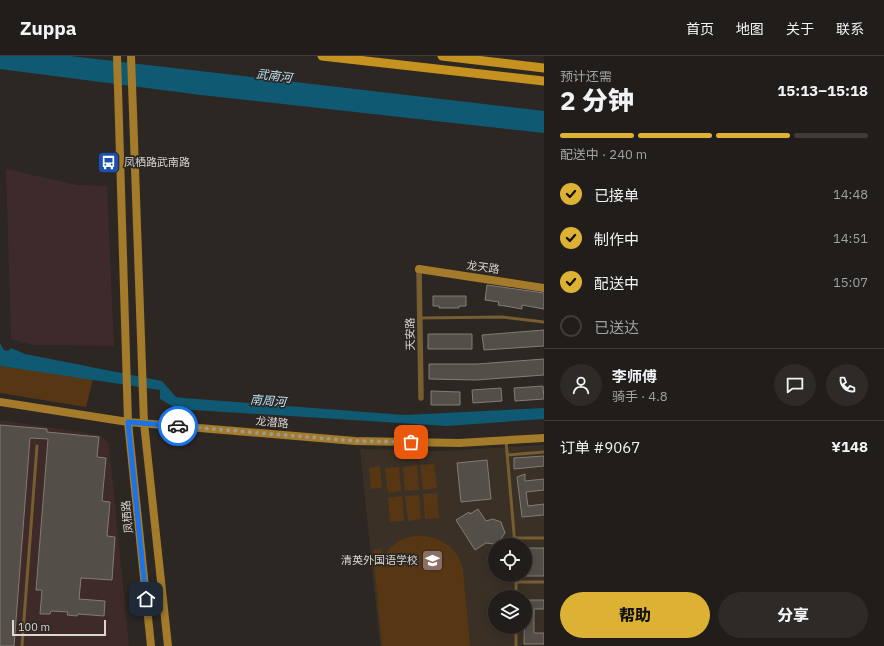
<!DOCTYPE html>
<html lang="zh">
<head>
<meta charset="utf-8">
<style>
	body { margin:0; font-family:"IBM Plex Sans","Noto Sans SC",sans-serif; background:#2d2a27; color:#f1f3f6; height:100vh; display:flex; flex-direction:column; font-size:15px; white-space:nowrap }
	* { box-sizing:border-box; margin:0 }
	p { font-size:13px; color:#a2a2a2 }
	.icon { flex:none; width:22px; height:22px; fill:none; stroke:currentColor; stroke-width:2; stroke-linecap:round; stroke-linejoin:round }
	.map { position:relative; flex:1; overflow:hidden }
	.sheet { display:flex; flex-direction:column; background:#211d1a; width:340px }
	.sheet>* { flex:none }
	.controls { position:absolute; left:488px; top:482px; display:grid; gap:8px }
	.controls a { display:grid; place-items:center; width:44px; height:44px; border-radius:50%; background:#211d1a; box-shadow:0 2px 10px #0003,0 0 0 1px #3e3b39; font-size:20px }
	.scale { position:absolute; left:12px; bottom:10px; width:94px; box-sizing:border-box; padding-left:4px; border:2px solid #d9d6d3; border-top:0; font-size:11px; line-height:14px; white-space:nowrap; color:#d9d6d3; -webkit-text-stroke:3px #2c2722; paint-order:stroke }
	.pin { position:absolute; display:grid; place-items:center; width:34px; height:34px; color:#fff; margin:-17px; border-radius:8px; box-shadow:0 2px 6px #0006 }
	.courier { position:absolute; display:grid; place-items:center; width:40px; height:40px; margin:-20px; border:3px solid #1a73e8; border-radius:50%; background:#fff; color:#222; box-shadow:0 1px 5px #0007 }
	.head em { font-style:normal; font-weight:800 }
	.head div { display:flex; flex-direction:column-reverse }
	.head { display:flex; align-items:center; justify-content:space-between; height:68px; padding:0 16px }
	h1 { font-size:26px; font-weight:800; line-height:30px }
	.bar { display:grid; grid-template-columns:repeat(4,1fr); gap:6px 4px; align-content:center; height:48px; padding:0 16px }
	.bar i { height:5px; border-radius:3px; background:#3e3b39 }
	.bar .on { background:#ddb133 }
	.bar p { grid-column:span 4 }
	.line { display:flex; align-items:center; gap:10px; padding:0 16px; border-top:1px solid #3e3b39 }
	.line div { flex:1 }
	.round { display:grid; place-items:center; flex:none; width:42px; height:42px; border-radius:21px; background:#2d2a27 }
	ol { padding:0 16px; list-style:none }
	li { display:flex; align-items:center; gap:12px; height:44px }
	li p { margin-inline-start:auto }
	li .icon { padding:4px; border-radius:50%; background:#ddb133; color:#111; stroke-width:4 }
	li:last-child { color:#a2a2a2 }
	li i { width:22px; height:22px; border:2px solid #3e3b39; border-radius:50% }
	.primary-button { display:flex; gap:8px; margin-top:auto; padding:8px 16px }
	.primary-button a { flex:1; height:46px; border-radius:24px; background:#ddb133; color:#111; font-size:16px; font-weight:800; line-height:46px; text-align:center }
	.primary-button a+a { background:#2d2a27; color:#f1f3f6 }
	header { display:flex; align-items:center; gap:24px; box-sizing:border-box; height:56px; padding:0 20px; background:#211d1a; border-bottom:1px solid #3e3b39 }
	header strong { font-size:19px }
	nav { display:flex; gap:22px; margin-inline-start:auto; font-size:14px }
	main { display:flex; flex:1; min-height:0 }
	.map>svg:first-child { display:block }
</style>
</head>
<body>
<header>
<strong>Zuppa</strong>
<nav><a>首页</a><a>地图</a><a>关于</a><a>联系</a></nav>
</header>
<main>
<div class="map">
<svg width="544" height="590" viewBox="0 0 544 590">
	<rect width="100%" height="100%" fill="#2c2722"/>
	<path fill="#3e2a2c" d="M6,113l71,16 30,1 7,160 -81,-1 -22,-6z"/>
	<path fill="#3e2a28" d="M0,364l100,15 9,9 20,202h-129z"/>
	<path fill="#3a3026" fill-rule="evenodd" d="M544,389v201h-164l-20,-197 80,2zM495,489h30v30h-30zM495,541h30v30h-30z"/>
	<path fill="#573713" d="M0,310l93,13 -7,28 -86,-14z
		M434,408l3,24 -14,2 -3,-25z
		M417,409l2,25 -14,1 -2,-24z
		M380,410l2,22 -11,1 -2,-21z
		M399,411l2,24 -13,2 -3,-25z
		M437,437l2,25 -14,1 -2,-25z
		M419,439l2,24 -13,2 -3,-25z
		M402,440l2,25 -14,1 -2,-24z
		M415,480c24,-1 43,10 48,34l7,76h-88l-9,-96 9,-1 1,8c9,-13 18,-19 32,-21z"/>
	<path fill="#105972" d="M0,0h70l474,55v22l-343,-38 -201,-26z
		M0,287c3,4 2,8 8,8l3,-3 14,6 137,27 14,16 8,1 221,17 139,-7v11l-97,7 -270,-17 -17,-10v-9l-160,-24z"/>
	<path fill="#544e49" stroke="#827c76" d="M487,229l57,8v16l-22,-4v4l-11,-2 -13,-2 1,-3 -14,-2z
		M433,240h33v10h-7v2h-20v-2h-6z
		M544,274v16l-60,4 -2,-15z
		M428,278h44v15h-44z
		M544,303v16l-68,5 -47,-1v-15h48z
		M543,330l1,13 -29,2 -1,-13z
		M501,332l1,13 -29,2 -1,-13z
		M431,335l29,1v13h-29z
		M0,369l47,4v3l52,5 -2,20 9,1 -4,43 8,1 -3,34 8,1 -3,43 -31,-2 -2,21 26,2 -1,15 -26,-2 -1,2 -10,-1 1,-3 -17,-1 -1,3h-10l2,-24h-6l12,-151 -18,-1 -16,208h-14z
		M544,400v10l-30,3v-11z
		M487,404l4,39 -30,3 -4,-39z
		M525,418v7l19,-2v11l-18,2 2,14 16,-2v11l-22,2 -5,-40z
		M478,453l8,12 7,-2 8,3 4,11 -7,10 -4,1 -8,-1 -11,7 -19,-30 13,-8 1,2z
		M525,492h19v28h-19z
		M525,544h19v9h-10v24h10v11h-20z"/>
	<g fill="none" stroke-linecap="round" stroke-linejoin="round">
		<path stroke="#775e30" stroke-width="3" d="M420,262l82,-1 42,5
			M506,385l9,104
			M507,399l37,-3
			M515,482h29
			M516,519v22
			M517,526h27
			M516,571v19
			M22,590l15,-200"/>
		<path stroke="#775e30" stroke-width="5.5" d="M419,213l2,129"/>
		<path stroke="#a37b2b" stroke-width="8" d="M117,0l11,366 23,224
			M131,0l13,367 24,223
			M419,213l125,19
			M0,346l128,20 227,19 104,2 85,-5"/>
		<path stroke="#c59220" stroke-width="9" d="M322,0l222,25
			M442,0l102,12"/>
	</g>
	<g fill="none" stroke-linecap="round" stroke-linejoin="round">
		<path stroke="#9c9995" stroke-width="4" stroke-dasharray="0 7.2" d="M178,370l177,15 56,1"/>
		<path stroke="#1a73e8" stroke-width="5" d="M146,543l-18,-177 50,4"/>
	</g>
	<defs>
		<symbol id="bus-square" viewBox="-11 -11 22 22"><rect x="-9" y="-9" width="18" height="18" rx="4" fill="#1a4fb4" stroke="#2c2722"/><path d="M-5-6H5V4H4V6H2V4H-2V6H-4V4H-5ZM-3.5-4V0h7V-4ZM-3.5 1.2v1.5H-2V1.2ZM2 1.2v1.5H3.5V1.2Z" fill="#fff"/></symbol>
		<symbol id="school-square" viewBox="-11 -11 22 22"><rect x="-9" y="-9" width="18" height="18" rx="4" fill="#8d6e63" stroke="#2c2722"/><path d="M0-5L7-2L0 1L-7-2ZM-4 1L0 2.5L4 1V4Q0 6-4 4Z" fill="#fff"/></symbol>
	</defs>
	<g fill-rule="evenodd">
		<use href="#bus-square" x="96" y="94" width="25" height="25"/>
		<use href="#school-square" x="420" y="492" width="25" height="25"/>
	</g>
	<g text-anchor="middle" stroke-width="3.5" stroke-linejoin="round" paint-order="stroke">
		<g font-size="11" fill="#d9d6d3" stroke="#2c2722" text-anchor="start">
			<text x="124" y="110">凤栖路武南路</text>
			<text x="418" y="508" text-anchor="end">清英外国语学校</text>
		</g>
		<g font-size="11" fill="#d9d6d3" stroke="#2c2722">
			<text transform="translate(483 211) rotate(8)" y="4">龙天路</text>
			<text transform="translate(410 278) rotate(-91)" y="4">天安路</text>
			<text transform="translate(272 366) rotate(5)" y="4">龙潜路</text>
			<text transform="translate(127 461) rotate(-96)" y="4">凤栖路</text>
		</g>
		<g font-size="12" font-style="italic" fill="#b7e1f4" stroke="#2c2722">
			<text transform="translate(274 20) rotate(7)" y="4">武南河</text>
			<text transform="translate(268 345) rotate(4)" y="4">南周河</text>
		</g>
	</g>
</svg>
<div class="controls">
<a><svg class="icon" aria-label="locate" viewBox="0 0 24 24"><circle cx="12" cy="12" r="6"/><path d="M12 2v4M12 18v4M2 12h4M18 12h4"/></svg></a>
<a><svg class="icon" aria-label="layers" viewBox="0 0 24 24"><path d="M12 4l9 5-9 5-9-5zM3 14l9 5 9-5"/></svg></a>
</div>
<div class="scale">100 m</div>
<div class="pin" style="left:411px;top:386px;background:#ea580c"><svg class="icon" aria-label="bag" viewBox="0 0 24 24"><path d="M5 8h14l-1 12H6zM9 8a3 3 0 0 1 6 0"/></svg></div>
<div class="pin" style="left:146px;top:543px;background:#1f2937"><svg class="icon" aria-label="home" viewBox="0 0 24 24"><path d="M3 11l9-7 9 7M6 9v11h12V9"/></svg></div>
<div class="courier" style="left:178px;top:370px"><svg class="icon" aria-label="car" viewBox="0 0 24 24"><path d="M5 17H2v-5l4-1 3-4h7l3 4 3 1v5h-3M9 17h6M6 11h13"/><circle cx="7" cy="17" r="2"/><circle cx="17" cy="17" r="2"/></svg></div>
</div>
<section class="sheet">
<div class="head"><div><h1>2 分钟</h1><p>预计还需</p></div><em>15:13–15:18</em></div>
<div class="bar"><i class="on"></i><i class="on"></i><i class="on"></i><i></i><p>配送中 · 240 m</p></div>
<ol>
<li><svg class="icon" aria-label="check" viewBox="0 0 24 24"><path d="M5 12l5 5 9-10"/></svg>已接单<p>14:48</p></li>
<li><svg class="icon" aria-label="check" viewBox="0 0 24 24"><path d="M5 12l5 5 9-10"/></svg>制作中<p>14:51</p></li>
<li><svg class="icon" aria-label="check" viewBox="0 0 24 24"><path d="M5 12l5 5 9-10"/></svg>配送中<p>15:07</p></li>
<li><i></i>已送达</li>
</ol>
<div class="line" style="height:72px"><a class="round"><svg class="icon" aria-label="person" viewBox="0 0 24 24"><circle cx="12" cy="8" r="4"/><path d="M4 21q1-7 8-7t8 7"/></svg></a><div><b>李师傅</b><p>骑手 · 4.8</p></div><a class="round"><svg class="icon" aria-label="chat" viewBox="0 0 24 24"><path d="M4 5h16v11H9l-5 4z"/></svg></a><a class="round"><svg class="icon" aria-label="phone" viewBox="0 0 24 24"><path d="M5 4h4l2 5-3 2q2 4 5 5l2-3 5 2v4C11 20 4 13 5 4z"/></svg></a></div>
<div class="line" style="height:52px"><div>订单 #9067</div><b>¥148</b></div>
<div class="primary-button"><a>帮助</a><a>分享</a></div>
</section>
</main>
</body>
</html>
